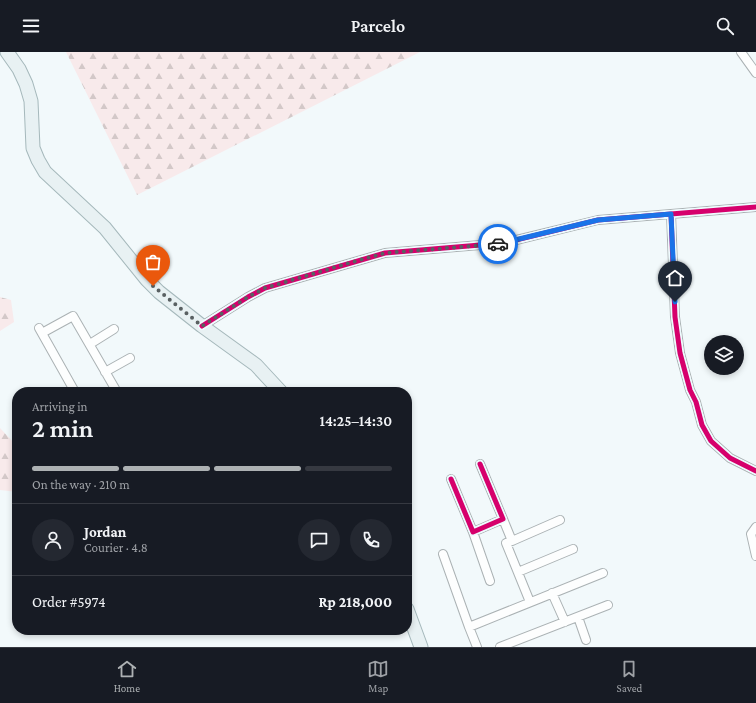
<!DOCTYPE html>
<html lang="en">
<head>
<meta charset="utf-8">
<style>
	body { margin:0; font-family:"Crimson Pro",serif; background:#242831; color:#f1f3f6; height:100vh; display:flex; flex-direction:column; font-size:15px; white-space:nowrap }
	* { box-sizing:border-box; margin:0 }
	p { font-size:13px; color:#9ea1a6 }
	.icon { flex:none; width:22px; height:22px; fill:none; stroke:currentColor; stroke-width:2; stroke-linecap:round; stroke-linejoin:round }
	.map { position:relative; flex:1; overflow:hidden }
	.side { position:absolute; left:12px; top:335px; width:400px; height:248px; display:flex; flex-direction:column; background:#171b24; border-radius:16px; box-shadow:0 2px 6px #0003 }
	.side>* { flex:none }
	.fabs { position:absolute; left:704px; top:283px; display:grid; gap:8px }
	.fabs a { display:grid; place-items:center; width:40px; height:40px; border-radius:50%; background:#171b24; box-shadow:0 2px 6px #0003; font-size:20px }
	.pin { position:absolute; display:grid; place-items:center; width:34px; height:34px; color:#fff; margin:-41px -17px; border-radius:50% 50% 50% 0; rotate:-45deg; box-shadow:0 0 4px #0007 }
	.pin .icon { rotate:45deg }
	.courier { position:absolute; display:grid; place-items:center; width:40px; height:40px; margin:-20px; border:3px solid #1a73e8; border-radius:50%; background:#fff; color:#222; box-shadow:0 1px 5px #0007 }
	.headline em { font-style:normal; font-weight:600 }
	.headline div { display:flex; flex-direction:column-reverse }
	.headline { display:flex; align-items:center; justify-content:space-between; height:68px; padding:0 20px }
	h1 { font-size:26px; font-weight:600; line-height:30px }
	.bar { display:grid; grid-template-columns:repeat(4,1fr); gap:6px 4px; align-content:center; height:48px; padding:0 20px }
	.bar i { height:5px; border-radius:3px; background:#363941 }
	.bar .selected { background:#adb1b3 }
	.bar p { grid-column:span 4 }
	.line { display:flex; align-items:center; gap:10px; padding:0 20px; border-top:1px solid #363941 }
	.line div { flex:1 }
	.round { display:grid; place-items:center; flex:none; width:42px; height:42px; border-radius:21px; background:#242831 }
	header { display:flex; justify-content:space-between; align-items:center; height:52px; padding:0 20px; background:#171b24; font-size:18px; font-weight:600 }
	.tab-bar { display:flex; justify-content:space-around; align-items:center; height:56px; border-top:1px solid #363941; background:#171b24; font-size:11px; color:#9ea1a6 }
	.tab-bar a { display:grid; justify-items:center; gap:2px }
	.tab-bar .selected { color:#adb1b3 }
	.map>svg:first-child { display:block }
</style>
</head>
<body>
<header><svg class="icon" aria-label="menu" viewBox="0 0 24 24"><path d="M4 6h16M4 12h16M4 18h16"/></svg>Parcelo<svg class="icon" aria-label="search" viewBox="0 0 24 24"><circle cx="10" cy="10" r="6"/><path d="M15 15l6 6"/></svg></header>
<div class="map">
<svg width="756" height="595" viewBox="0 0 756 595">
	<defs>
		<pattern id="forest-firs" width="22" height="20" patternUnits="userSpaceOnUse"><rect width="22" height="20" fill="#f8eaeb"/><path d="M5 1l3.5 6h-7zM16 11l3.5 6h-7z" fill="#d3c8c8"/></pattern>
	</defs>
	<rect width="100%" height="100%" fill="#f2f9fb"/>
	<path fill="url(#forest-firs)" d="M66,0h354l-283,143z
		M0,245l11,3 3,22 -14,9z
		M0,376l17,18v46l-17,-2z"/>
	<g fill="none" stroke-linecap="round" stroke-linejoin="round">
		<defs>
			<path id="street" d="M741,0l15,21
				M671,162l4,103 5,36 10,37 6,12 6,23 9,16 19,17 26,13
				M202,274l46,-29 17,-9 120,-35 119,-10 94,-23 158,-13
				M39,276l36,64
				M42,281l31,-17 44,76
				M90,292l24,-15
				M105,320l25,-14
				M451,427l22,53 30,-13 -23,-55
				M503,467l9,22 -6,2 24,59
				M756,475l-5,7 5,22
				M473,480l17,49
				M512,489l48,-21
				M443,502l26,73 8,20
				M518,520l55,-23
				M552,541l13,29
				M578,565l8,23
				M469,575l134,-54
				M500,595l108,-42"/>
			<path id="primary" d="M7,0l12,17 7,15 5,17 2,47 5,12 7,12 60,56 42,52 12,12 43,34 54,39 25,27
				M407,557l14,38"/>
		</defs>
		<use href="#street" stroke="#abb2b4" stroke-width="10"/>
		<use href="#primary" stroke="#a5b8bb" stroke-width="15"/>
		<use href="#street" stroke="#fdfefe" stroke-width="8"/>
		<use href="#primary" stroke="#e8f1f3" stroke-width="13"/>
		<defs>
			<path id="cycleway" d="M671,162l4,103 5,36 10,37 6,12 6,23 9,16 19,17 26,13
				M202,274l46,-29 17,-9 120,-35 119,-10 94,-23 158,-13
				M451,427l22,53 30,-13 -23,-55"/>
		</defs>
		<use href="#cycleway" stroke="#eefcff" stroke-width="8"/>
		<use href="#cycleway" stroke="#d6006c" stroke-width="5"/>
	</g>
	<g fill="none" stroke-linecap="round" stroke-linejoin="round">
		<path stroke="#596062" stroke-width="4" stroke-dasharray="0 7.2" d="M153,234l49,40 46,-29 17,-9 88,-26 32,-9 113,-9"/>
		<path stroke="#1a73e8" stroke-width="5" d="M498,192l100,-24 73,-6 4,88"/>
	</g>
</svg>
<div class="fabs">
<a><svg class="icon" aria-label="layers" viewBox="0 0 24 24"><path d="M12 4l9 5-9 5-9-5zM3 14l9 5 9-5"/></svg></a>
</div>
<div class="pin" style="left:153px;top:234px;background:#ea580c"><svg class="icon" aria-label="bag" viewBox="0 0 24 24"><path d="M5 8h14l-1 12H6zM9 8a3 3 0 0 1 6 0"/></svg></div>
<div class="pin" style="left:675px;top:250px;background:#1f2937"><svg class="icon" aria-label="home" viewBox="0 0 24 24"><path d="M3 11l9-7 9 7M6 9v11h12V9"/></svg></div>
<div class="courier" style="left:498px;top:192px"><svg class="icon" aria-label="car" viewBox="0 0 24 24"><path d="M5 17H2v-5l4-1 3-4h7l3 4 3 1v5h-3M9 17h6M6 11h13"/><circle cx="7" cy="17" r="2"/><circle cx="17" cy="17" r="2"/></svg></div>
<section class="side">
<div class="headline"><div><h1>2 min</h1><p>Arriving in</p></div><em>14:25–14:30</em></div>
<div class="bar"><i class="selected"></i><i class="selected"></i><i class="selected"></i><i></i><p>On the way · 210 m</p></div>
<div class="line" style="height:72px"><a class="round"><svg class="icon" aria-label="person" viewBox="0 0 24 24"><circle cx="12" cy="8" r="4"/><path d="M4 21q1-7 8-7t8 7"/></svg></a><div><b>Jordan</b><p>Courier · 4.8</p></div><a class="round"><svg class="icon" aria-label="chat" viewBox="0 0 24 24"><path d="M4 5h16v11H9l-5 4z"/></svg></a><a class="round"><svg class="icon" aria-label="phone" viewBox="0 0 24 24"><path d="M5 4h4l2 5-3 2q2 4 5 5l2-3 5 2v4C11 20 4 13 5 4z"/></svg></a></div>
<div class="line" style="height:52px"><div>Order #5974</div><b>Rp 218,000</b></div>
</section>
</div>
<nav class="tab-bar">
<a class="selected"><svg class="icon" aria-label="home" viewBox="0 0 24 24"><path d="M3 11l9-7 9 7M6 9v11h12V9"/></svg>Home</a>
<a><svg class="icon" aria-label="map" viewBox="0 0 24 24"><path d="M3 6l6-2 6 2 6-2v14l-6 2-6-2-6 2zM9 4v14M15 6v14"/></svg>Map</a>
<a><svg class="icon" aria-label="saved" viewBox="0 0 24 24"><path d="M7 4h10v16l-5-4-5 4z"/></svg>Saved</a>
</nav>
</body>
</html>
